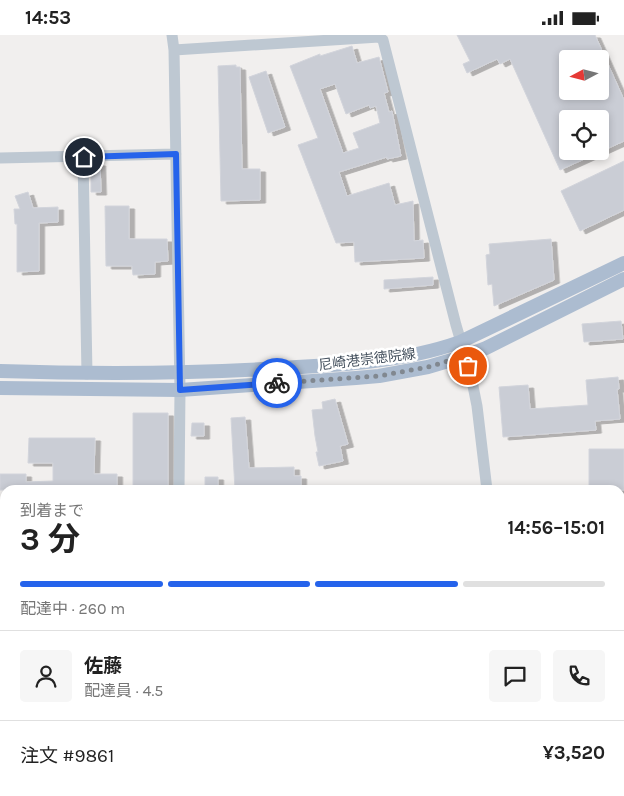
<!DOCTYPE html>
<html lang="ja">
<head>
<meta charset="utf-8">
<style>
	body { margin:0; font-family:Karla,"Noto Sans JP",sans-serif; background:#f6f6f6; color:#222; height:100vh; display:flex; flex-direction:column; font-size:19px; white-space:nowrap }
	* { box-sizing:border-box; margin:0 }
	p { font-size:16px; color:#767676 }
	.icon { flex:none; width:28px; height:28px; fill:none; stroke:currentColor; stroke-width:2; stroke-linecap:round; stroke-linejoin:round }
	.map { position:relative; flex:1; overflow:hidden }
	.side { position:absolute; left:0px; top:450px; width:625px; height:311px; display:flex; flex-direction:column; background:#fff; border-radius:15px 15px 0 0; box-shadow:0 2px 8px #0003 }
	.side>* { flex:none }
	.needle { width:32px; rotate:263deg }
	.fabs { position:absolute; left:559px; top:15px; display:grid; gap:10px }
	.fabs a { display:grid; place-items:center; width:50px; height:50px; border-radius:5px; background:#fff; box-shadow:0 2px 8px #0003; font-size:25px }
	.pin { position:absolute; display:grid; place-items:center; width:42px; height:42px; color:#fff; margin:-21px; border:2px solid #fff; border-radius:50%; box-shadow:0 1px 5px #0007 }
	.courier { position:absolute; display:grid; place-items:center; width:50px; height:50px; margin:-25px; border:4px solid #2563eb; border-radius:50%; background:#fff; color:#222; box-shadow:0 1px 6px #0007 }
	.summary em { font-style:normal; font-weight:700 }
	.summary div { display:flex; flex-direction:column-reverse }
	.summary { display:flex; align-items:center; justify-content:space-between; height:85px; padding:0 20px }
	h1 { font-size:32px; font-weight:700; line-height:38px }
	.bar { display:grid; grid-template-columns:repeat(4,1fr); gap:8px 5px; align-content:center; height:60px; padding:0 20px }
	.bar i { height:6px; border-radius:4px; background:#e0e0e0 }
	.bar .selected { background:#2563eb }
	.bar p { grid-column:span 4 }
	.line { display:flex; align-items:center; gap:12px; padding:0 20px; border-top:1px solid #e0e0e0 }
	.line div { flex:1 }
	.round { display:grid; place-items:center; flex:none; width:52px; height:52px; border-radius:5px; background:#f6f6f6 }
	.status { display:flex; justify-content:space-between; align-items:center; height:35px; padding:0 25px; background:#fff; direction:ltr }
	.status svg { height:14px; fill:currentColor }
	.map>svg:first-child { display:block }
</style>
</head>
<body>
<div class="status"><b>14:53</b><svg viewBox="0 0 49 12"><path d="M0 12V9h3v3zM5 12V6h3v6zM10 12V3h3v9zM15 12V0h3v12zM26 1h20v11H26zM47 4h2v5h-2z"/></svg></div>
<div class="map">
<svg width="624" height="761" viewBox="0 0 624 761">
	<defs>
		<filter id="shadow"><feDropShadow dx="5.5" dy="3" stdDeviation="0" flood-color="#0004"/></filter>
	</defs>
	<rect width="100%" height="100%" fill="#f1efee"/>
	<path fill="#cacdd5" stroke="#d2d4db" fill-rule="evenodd" filter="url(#shadow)" d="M457,0h138l29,65v41l-64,29 -50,-111 -10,5 -3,-5 -30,14 -4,-9 7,-3zM568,24h32v32h-32zM568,84h32v32h-32z
		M352,11l5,17 22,-6 9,35 -4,1 5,19 3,-1 9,45 -14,3v-2l-48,15 8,24 42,-13 6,22 18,-4 1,40 9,-1 1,18 -69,4 -1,-20 -18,1 -38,-98 20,-7 -28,-72 30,-12v2zM335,49l11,30 23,-9 1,3 6,-2 4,17 -27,10 6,15 -16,5 -23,-64z
		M236,30v2h4l2,102h18v31l-39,1 -3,-135z
		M266,36l19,56 -17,6 -19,-56z
		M624,126v49l-44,21 -19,-40z
		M91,128h9l1,29h-10z
		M28,157l5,16 25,-1v15l-19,1v48l-22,1v-48h-2l-1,-15h6l-5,-13z
		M105,171h24v33h38l1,22 -13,1v12l-22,1 -1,-9h-26z
		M551,204l3,41 -60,26 -2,-22 -4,1 -2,-30 4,-1 -1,-10z
		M433,242v8l-49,4v-9z
		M621,286l2,18 -39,3 -2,-18z
		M618,342l1,12h-2l3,30 -25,2 1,9 -93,7 -4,-50 29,-2 2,24 58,-4 -2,-25z
		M335,364l13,45 -8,2 3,15 -24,5 -3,-14h2l-3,-16 -3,-26 11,-1 -1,-7z
		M133,378h35v77h-35z
		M245,382l4,51 45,-1v9h7v14h-34v-1l-32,1 -4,-72z
		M192,388h12v13h-13z
		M29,403h66l-1,36h23v16h-117v-16h26v8l27,-1v-18h-25z
		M589,414h35v41h-35z
		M205,442h13v9h-13z"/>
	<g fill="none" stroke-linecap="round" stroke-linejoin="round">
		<path stroke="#bec8d2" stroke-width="11" d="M172,0l2,15 6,340 -1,100
			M174,15l205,-13 4,3 73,285 15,51 6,30 10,84
			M83,122l4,217
			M0,123l176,-4
			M620,564h4
			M177,761v-5"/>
		<path stroke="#acbcd0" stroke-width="14" d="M0,336c94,3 187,3 281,-3 60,-3 122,-6 179,-26l164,-79
			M0,353l180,2 176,-12 23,-2 49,-9 37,-11 21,-8 138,-69"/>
	</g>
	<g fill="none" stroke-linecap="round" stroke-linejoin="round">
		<path stroke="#818890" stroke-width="5" stroke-dasharray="0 9" d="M277,348l102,-7 49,-9 37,-11 3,10"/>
		<path stroke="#2563eb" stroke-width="6" d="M84,122l92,-3 4,236 97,-7"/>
	</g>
	<g text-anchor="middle" stroke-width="5" stroke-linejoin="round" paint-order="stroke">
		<g font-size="14" fill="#45515e" stroke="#fff">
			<text transform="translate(367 324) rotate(-7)" y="5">尼崎港崇徳院線</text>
		</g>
	</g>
</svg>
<div class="fabs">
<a><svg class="needle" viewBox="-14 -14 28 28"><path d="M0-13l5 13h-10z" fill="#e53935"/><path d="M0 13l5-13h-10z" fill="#767676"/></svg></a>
<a><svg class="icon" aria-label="locate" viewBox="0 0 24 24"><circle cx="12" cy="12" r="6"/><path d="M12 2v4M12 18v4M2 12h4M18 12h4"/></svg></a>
</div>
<div class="pin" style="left:468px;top:331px;background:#ea580c"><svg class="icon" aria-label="bag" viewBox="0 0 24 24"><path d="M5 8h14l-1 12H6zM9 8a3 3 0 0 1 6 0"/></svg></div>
<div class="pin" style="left:84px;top:122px;background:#1f2937"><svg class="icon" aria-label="home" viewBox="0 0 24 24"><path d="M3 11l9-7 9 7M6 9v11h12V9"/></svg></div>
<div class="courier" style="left:277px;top:348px"><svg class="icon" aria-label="bike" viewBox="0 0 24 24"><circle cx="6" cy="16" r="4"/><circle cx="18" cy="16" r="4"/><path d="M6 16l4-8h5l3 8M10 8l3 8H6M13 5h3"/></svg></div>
<section class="side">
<div class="summary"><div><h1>3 分</h1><p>到着まで</p></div><em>14:56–15:01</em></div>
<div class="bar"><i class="selected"></i><i class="selected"></i><i class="selected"></i><i></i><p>配達中 · 260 m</p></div>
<div class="line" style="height:90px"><a class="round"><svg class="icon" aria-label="person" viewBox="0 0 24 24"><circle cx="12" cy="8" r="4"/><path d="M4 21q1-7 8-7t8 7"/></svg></a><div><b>佐藤</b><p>配達員 · 4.5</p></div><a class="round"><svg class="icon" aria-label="chat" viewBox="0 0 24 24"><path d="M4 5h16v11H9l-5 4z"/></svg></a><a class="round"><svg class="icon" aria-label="phone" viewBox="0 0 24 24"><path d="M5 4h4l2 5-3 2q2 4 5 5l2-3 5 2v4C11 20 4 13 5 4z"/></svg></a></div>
<div class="line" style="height:65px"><div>注文 #9861</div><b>¥3,520</b></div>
</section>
</div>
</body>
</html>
